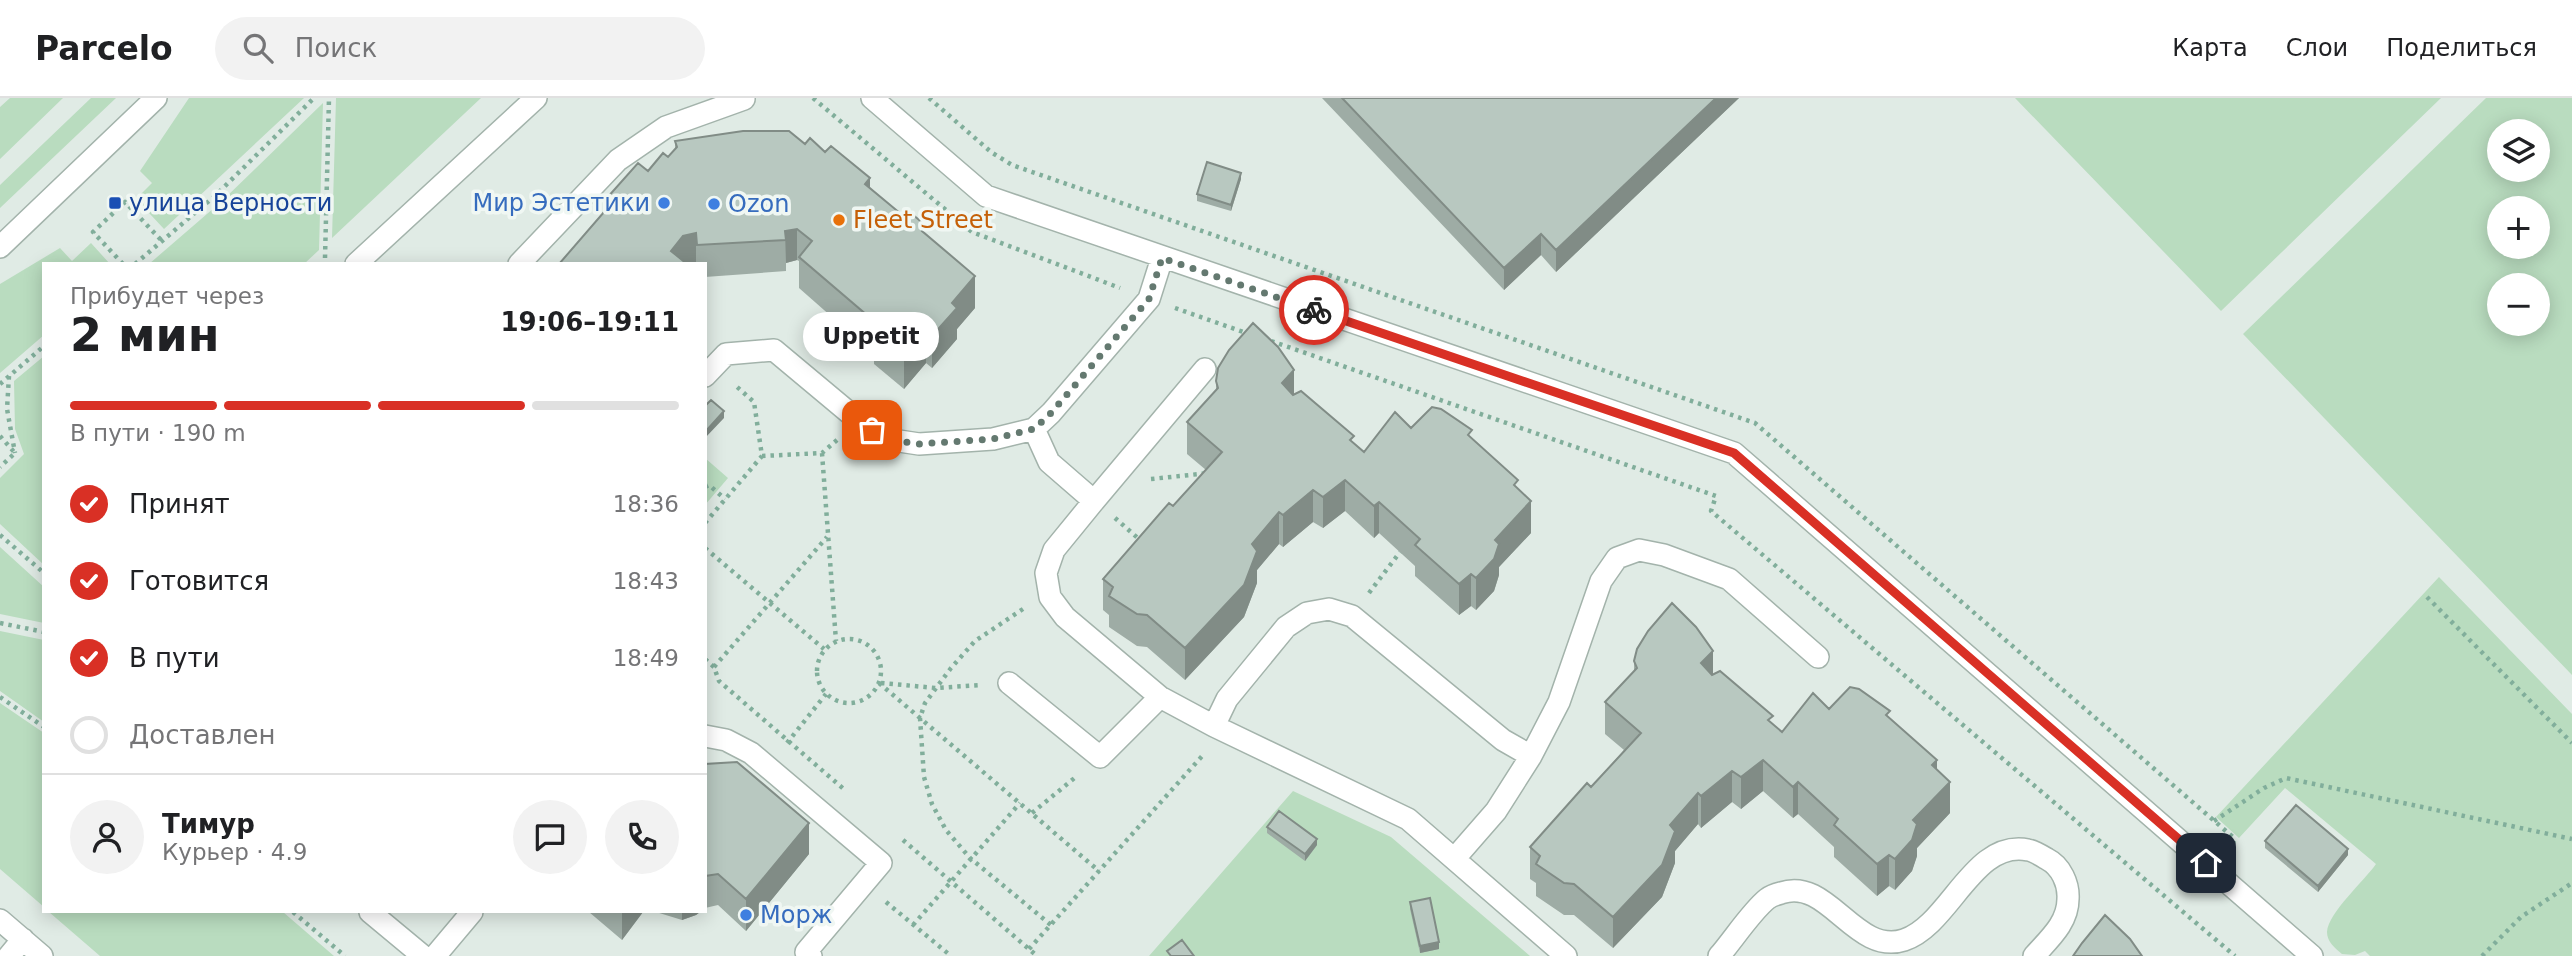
<!DOCTYPE html>
<html lang="ru">
<head>
<meta charset="utf-8">
<style>
	body { margin:0; font-family:"DejaVu Sans",sans-serif; background:#f2f2f2; color:#202124; height:100vh; display:flex; flex-direction:column; font-size:26px; white-space:nowrap }
	* { box-sizing:border-box; margin:0 }
	p { font-size:23px; color:#757577 }
	.icon { flex:none; width:38px; height:38px; fill:none; stroke:currentColor; stroke-width:2; stroke-linecap:round; stroke-linejoin:round }
	.map { position:relative; flex:1; overflow:hidden }
	.panel { position:absolute; left:42px; top:164px; width:665px; height:651px; display:flex; flex-direction:column; background:#fff; border-radius:0px; box-shadow:0 4px 18px #0003 }
	.panel>* { flex:none }
	.fabs { position:absolute; left:2487px; top:21px; display:grid; gap:14px }
	.fabs a { display:grid; place-items:center; width:63px; height:63px; border-radius:50%; background:#fff; box-shadow:0 4px 18px #0003; font-size:35px }
	.pin { position:absolute; display:grid; place-items:center; width:60px; height:60px; color:#fff; margin:-30px; border-radius:14px; box-shadow:0 4px 10px #0006 }
	.courier { position:absolute; display:grid; place-items:center; width:70px; height:70px; margin:-35px; border:5px solid #d93025; border-radius:50%; background:#fff; color:#222; box-shadow:0 2px 9px #0007 }
	.bubble { position:absolute; height:49px; border-radius:24px; background:#fff; box-shadow:0 4px 18px #0003; font-size:23px; font-weight:700; line-height:49px; text-align:center }
	.summary em { font-style:normal; font-weight:700 }
	.summary div { display:flex; flex-direction:column-reverse }
	.summary { display:flex; align-items:center; justify-content:space-between; height:119px; padding:0 28px }
	h1 { font-size:46px; font-weight:700; line-height:52px }
	.bar { display:grid; grid-template-columns:repeat(4,1fr); gap:10px 7px; align-content:center; height:84px; padding:0 28px }
	.bar i { height:9px; border-radius:5px; background:#e0e0e0 }
	.bar .current { background:#d93025 }
	.bar p { grid-column:span 4 }
	.line { display:flex; align-items:center; gap:18px; padding:0 28px; border-top:2px solid #e0e0e0 }
	.line div { flex:1 }
	.round { display:grid; place-items:center; flex:none; width:74px; height:74px; border-radius:37px; background:#f2f2f2 }
	ol { padding:0 28px; list-style:none }
	li { display:flex; align-items:center; gap:21px; height:77px }
	li p { margin-inline-start:auto }
	li .icon { padding:7px; border-radius:50%; background:#d93025; color:#fff; stroke-width:4 }
	li:last-child { color:#757577 }
	li i { width:38px; height:38px; border:4px solid #e0e0e0; border-radius:50% }
	header { display:flex; align-items:center; gap:42px; box-sizing:border-box; height:98px; padding:0 35px; background:#fff; border-bottom:2px solid #e0e0e0 }
	header strong { font-size:33px }
	nav { display:flex; gap:38px; margin-inline-start:auto; font-size:24px }
	.search { width:490px; height:63px; background:#f2f2f2; display:flex; align-items:center; gap:18px; box-sizing:border-box; padding:0 24px; border-radius:38px; color:#757577; font-size:26px }
	.map>svg:first-child { display:block }
</style>
</head>
<body>
<header>
<strong>Parcelo</strong>
<div class="search"><svg class="icon" aria-label="search" viewBox="0 0 24 24"><circle cx="10" cy="10" r="6"/><path d="M15 15l6 6"/></svg>Поиск</div>
<nav><a>Карта</a><a>Слои</a><a>Поделиться</a></nav>
</header>
<div class="map">
<svg width="2572" height="858" viewBox="0 0 2572 858">
	<rect width="100%" height="100%" fill="#e0ebe5"/>
	<path fill="#b9dcbf" fill-rule="evenodd" d="M10,0h53l-63,61v-52z
		M91,0h25l-116,110v-23z
		M189,0h115l-140,131 -28,-30 16,-16 -12,-12z
		M336,0h145l-149,140z
		M2015,0h426l-220,213z
		M2486,0h86v577l-329,-341zM2499,33h39v39h-39zM2499,110h39v39h-39zM2499,187h39v39h-39z
		M323,5l-4,147 -15,14h-155l73,-63z
		M91,145l19,21h-66v71l-44,38v-89l60,-36 12,13z
		M44,258v209l-44,-41v-46l24,-24 -9,-25 -1,-48z
		M705,360l23,20 -23,27z
		M0,449l44,40v36l-44,-9z
		M2439,479l133,137v242h-202l-5,-5 -10,4 -13,-1c-7,-6 -15,-12 -15,-22 1,-19 38,-52 49,-68l-91,-76 -46,50 -23,-21z
		M0,533l44,9v82l-44,-31z
		M0,605l44,30v174l-44,-38z
		M1293,693l98,46 139,119h-381z
		M49,814h234l51,44h-234z"/>
	<g fill="none" stroke-linecap="round" stroke-linejoin="round">
		<defs>
			<path id="minor" d="M872,0l114,98 748,257 578,503
				M0,149l156,-149
				M356,166l180,-166
				M519,166l99,-104 48,-33 78,-28
				M705,278l21,-22 48,-4 85,71 27,18 33,5 74,-5 41,-10 17,-16 98,-114 13,-41
				M1034,331l15,33 45,39 -40,49 -8,23 4,24 15,20 95,80 54,29 194,93 158,137
				M1094,403l111,-132
				M1009,585l91,74 60,-60
				M1214,628l13,-27 59,-72 21,-14 22,-4 23,7 151,124 28,16
				M705,638l21,4 25,13 130,110 -75,89 5,4
				M1455,760l41,-47 35,-55 28,-54 42,-121 16,-23 22,-8 25,5 65,24 89,78
				M370,814l53,44
				M0,822l42,36
				M9,858l14,-17
				M435,858l37,-44
				M1719,858c14,-16 32,-44 48,-57 4,-3 10,-5 14,-6 47,-17 74,63 123,47 46,-15 69,-101 124,-90 6,1 14,6 19,9 14,7 22,25 21,40 0,24 -19,40 -34,57"/>
		</defs>
		<use href="#minor" stroke="#a3b3ab" stroke-width="24"/>
		<path stroke="#81ae9b" stroke-width="4.5" stroke-dasharray="3.5 5" stroke-linecap="butt" d="M813,0l159,134 148,56
			M929,0l62,54 21,13 743,258 479,415 -2,12
			M325,160l4,-160
			M123,166l-30,-32 32,-30 37,39
			M135,166l81,-69 98,-97
			M1175,210l74,26
			M1271,243l445,155 -5,15 524,445
			M9,278l-2,33 8,44
			M0,286l44,-38
			M0,338l15,17 -15,14
			M822,355l14,188
			M762,358l60,-3 15,-13
			M1151,381l58,-6
			M705,389l4,-2 16,14
			M1115,420l25,22
			M705,425l57,-67 -8,-54 -18,-16
			M0,437l44,38
			M705,450l119,101
			M1369,495l31,-41
			M2427,499l145,146
			M1023,511l-48,32 -24,27 -26,35 -5,15 4,59 8,27 14,26 24,28 81,67
			M0,525l44,9
			M817 573a32 32 0 1 1 64 0a32 32 0 1 1-64 0Z
			M705,561l9,8 5,14 127,110
			M714,569l113,-130
			M879,585l220,188
			M881,585l55,5 45,-3
			M0,599l44,30
			M787,645l39,-49
			M1032,715l45,-37
			M2214,723l50,-33 22,-10 286,61
			M903,742l134,116
			M886,804l65,54
			M293,814l52,44
			M913,827l107,-122
			M1029,851l175,-195
			M2482,858l39,-39 51,-34"/>
		<use href="#minor" stroke="#fff" stroke-width="21"/>
	</g>
	<path fill="#9eaca5" d="M1322,0h417l-183,174 -15,-17 -37,35z
		M675,43l130,3 20,8 101,82 49,74 -18,21v10l-25,29 -6,-5 -22,26 -30,-25v-10l-75,-66v-27l-2,-1 -11,3v8l-81,6v-13h-146l47,-55v-10l62,-42 7,-7z
		M1241,81l-10,32 -34,-10v-7z
		M1216,283l78,13 70,58 47,-24 61,10 46,51 13,44 -32,34v8l-5,16 -18,19 -5,-4 -12,9 -44,-39v-10l-36,-33 -5,5 -29,-27 -22,17 -10,-6 -30,25 -4,-3 -22,26v13l-13,34 -59,63 -38,-33 -10,-1 -28,-19v-12l-6,-5v-31l70,-73 33,-36 -19,-16v-32l29,-31z
		M1634,563l79,14 69,57 47,-23 61,10 47,51 13,43 -33,35v8l-5,15 -17,19 -6,-4 -12,10 -43,-39v-10l-36,-33 -5,4 -30,-27 -22,18 -9,-7 -31,26 -3,-4 -23,27v12l-13,34 -49,51 -39,-33h-10l-28,-19v-13l-6,-4v-32l61,-60 33,-37 -19,-16v-32l29,-31z
		M705,666l104,90 -63,77 -28,-26 -13,3z
		M1267,729l50,18 -12,16 -38,-28z
		M2265,743l83,14 -30,37 -53,-44z
		M1410,804l29,47 -19,4 -10,-44z
		M589,814h54l-21,28z
		M644,814h56l-4,3 -14,5 -26,-8z"/>
	<path fill="#818c86" d="M1716,0h23l-183,174v-22z
		M1241,75v6l-10,32v-6z
		M870,80v31l-5,-25z
		M797,131v31l-11,3 -1,-32z
		M696,135v31h-25v-13l12,-15z
		M1541,136v21l-37,35v-22z
		M975,178v32l-18,21v10l-25,29v-32l20,-33z
		M926,233v32l-22,26v-31z
		M1294,272v32l-12,-19z
		M724,313v7l-18,19v-6z
		M1345,382v31l-22,17v-31z
		M1313,392v32l-30,25v-32z
		M1531,403v32l-32,34v8l-5,16 -18,19v-32l19,-38z
		M1379,404v31l-5,5v-32z
		M1279,414v32l-22,26v13l-13,34 -59,63v-32l67,-104z
		M1471,476v32l-12,9v-31z
		M1713,553v31l-12,-19z
		M1763,662v31l-22,18v-32z
		M1937,662v32l-5,-27z
		M1732,673v31l-31,26v-32z
		M1798,684v32l-5,4v-31z
		M1950,684v31l-33,35v8l-5,15 -17,19v-31l18,-39z
		M1698,695v31l-23,27v12l-13,34 -49,51v-31l57,-92z
		M809,725v31l-63,77v-32z
		M1317,741v6l-12,16v-7z
		M2348,751v6l-30,37v-6z
		M1889,757v31l-12,10v-32z
		M622,814h21l-21,28z
		M682,814h18l-4,3 -14,5z
		M1439,844v7l-19,4v-7z"/>
	<path fill="#b8c8c0" stroke="#818c86" stroke-width="2" d="M1342,0h374l-160,152 -15,-16 -37,34z
		M743,33h46l16,13 5,-6 15,14 6,-6 39,32 -5,6 42,35 5,-5 6,5 8,7 -4,5 53,45 -23,27 5,5 -25,28 -6,-5 -22,27 -30,-26 1,-10 -76,-65 13,-16 -15,-12 -12,2 1,9 -89,5 -1,-12 -13,3 -12,15 16,13h-128l52,-60 -5,-5 32,-36 10,8 15,-18 5,4 9,-10 -2,-6z
		M1207,64l34,11 -10,32 -34,-11z
		M1253,225l25,24 16,23 -12,13 11,12 8,-4 53,45 -4,4 14,12 31,-40 16,16 21,-21 9,2 31,21 -4,5 50,45 -4,5 17,16 -36,39 4,4 -5,15 -18,19 -5,-4 -12,10 -44,-39 5,-6 -41,-37 -5,4 -29,-26 -22,17 -10,-7 -30,25 -4,-3 -27,32 5,7 -13,34 -59,63 -38,-33 -10,-1 -28,-18 4,-9 -10,-8 66,-76 4,3 49,-54 -35,-30 31,-34 -2,-7 2,-13 11,-18z
		M711,302l13,11 -18,20 -1,-25z
		M1672,505l24,24 17,24 -12,12 11,12 8,-4 53,45 -5,4 14,12 31,-39 16,16 21,-22 9,2 31,22 -4,4 51,45 -5,5 18,17 -37,38 4,4 -5,16 -17,19 -6,-4 -12,9 -43,-39 4,-6 -40,-37 -5,5 -30,-27 -22,17 -9,-6 -31,25 -3,-3 -28,32 5,6 -13,34 -49,52 -39,-33 -10,-1 -28,-19 4,-8 -10,-9 57,-64 4,4 50,-54 -36,-31 32,-34 -3,-7 3,-12 11,-18z
		M737,664l72,61 -63,76 -28,-25 -13,2v-112z
		M2296,707l52,44 -30,37 -53,-45z
		M1279,713l38,28 -12,15 -38,-27z
		M1430,800l9,44 -19,4 -10,-44z
		M2105,817l25,24 12,17h-69l9,-13z
		M1182,842l12,16h-23l-4,-5z"/>
	<g fill="none" stroke-linecap="round" stroke-linejoin="round">
		<path stroke="#647970" stroke-width="7" stroke-dasharray="0 12.6" d="M872,332l14,9 33,5 74,-5 41,-10 17,-16 98,-114 13,-41 152,52"/>
		<path stroke="#d93025" stroke-width="9" d="M1314,212l420,143 472,410"/>
	</g>
	<rect fill="#1a4fb4" stroke="#f0f7f3" stroke-width="2.5" x="108" y="98" width="14" height="14" rx="3.5"/>
	<g fill="#3f7fe0" stroke="#f0f7f3" stroke-width="2.5">
		<circle cx="664" cy="105" r="7"/>
		<circle cx="714" cy="106" r="7"/>
		<circle cx="746" cy="817" r="7"/>
	</g>
	<circle fill="#e8710a" stroke="#f0f7f3" stroke-width="2.5" cx="839" cy="122" r="7"/>
	<g text-anchor="middle" stroke-width="7" stroke-linejoin="round" paint-order="stroke">
		<g font-size="24" fill="#164399" stroke="#f0f7f3" text-anchor="start">
			<text x="129" y="113">улица Верности</text>
		</g>
		<g font-size="24" fill="#366cbe" stroke="#f0f7f3" text-anchor="start">
			<text x="650" y="113" text-anchor="end">Мир Эстетики</text>
			<text x="728" y="114">Ozon</text>
			<text x="760" y="825">Морж</text>
		</g>
		<g font-size="24" fill="#c56008" stroke="#f0f7f3" text-anchor="start">
			<text x="853" y="130">Fleet Street</text>
		</g>
	</g>
</svg>
<div class="fabs">
<a><svg class="icon" aria-label="layers" viewBox="0 0 24 24"><path d="M12 4l9 5-9 5-9-5zM3 14l9 5 9-5"/></svg></a>
<a>+</a>
<a>−</a>
</div>
<div class="pin" style="left:872px;top:332px;background:#ea580c"><svg class="icon" aria-label="bag" viewBox="0 0 24 24"><path d="M5 8h14l-1 12H6zM9 8a3 3 0 0 1 6 0"/></svg></div>
<div class="pin" style="left:2206px;top:765px;background:#1f2937"><svg class="icon" aria-label="home" viewBox="0 0 24 24"><path d="M3 11l9-7 9 7M6 9v11h12V9"/></svg></div>
<div class="courier" style="left:1314px;top:212px"><svg class="icon" aria-label="bike" viewBox="0 0 24 24"><circle cx="6" cy="16" r="4"/><circle cx="18" cy="16" r="4"/><path d="M6 16l4-8h5l3 8M10 8l3 8H6M13 5h3"/></svg></div>
<div class="bubble" style="left:803px;top:214px;width:136px">Uppetit</div>
<section class="panel">
<div class="summary"><div><h1>2 мин</h1><p>Прибудет через</p></div><em>19:06–19:11</em></div>
<div class="bar"><i class="current"></i><i class="current"></i><i class="current"></i><i></i><p>В пути · 190 m</p></div>
<ol>
<li><svg class="icon" aria-label="check" viewBox="0 0 24 24"><path d="M5 12l5 5 9-10"/></svg>Принят<p>18:36</p></li>
<li><svg class="icon" aria-label="check" viewBox="0 0 24 24"><path d="M5 12l5 5 9-10"/></svg>Готовится<p>18:43</p></li>
<li><svg class="icon" aria-label="check" viewBox="0 0 24 24"><path d="M5 12l5 5 9-10"/></svg>В пути<p>18:49</p></li>
<li><i></i>Доставлен</li>
</ol>
<div class="line" style="height:126px"><a class="round"><svg class="icon" aria-label="person" viewBox="0 0 24 24"><circle cx="12" cy="8" r="4"/><path d="M4 21q1-7 8-7t8 7"/></svg></a><div><b>Тимур</b><p>Курьер · 4.9</p></div><a class="round"><svg class="icon" aria-label="chat" viewBox="0 0 24 24"><path d="M4 5h16v11H9l-5 4z"/></svg></a><a class="round"><svg class="icon" aria-label="phone" viewBox="0 0 24 24"><path d="M5 4h4l2 5-3 2q2 4 5 5l2-3 5 2v4C11 20 4 13 5 4z"/></svg></a></div>
</section>
</div>
</body>
</html>
